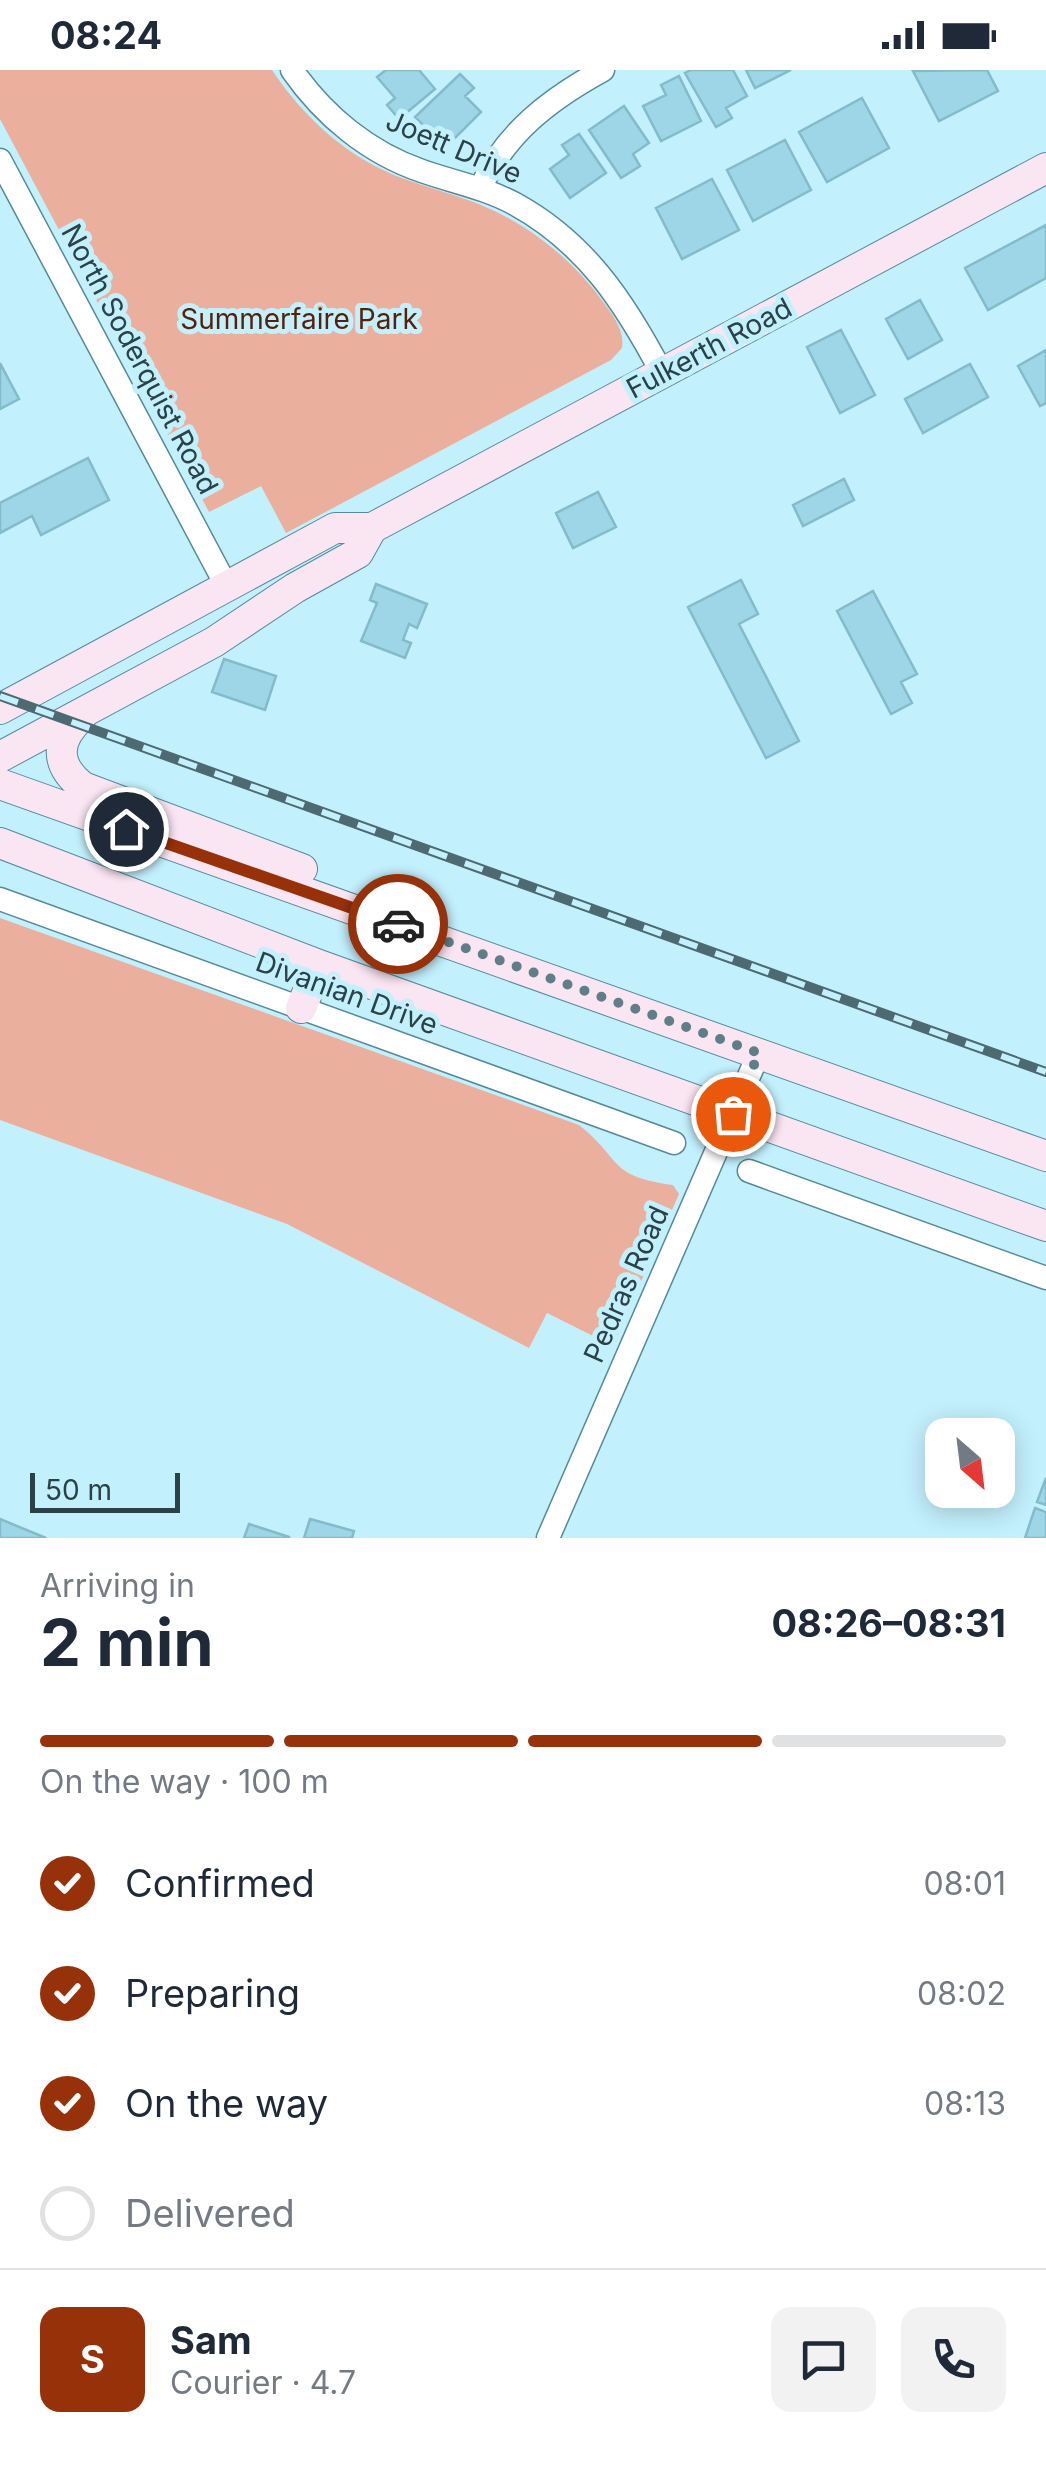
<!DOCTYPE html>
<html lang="en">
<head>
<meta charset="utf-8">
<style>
	body { margin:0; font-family:Inter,sans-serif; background:#f2f2f3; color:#1f2937; height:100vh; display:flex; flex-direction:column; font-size:38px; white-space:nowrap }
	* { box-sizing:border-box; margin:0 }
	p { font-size:32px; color:#747a83 }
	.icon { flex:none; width:55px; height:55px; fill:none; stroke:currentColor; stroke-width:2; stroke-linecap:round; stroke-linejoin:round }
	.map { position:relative; height:1468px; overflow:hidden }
	.sheet { display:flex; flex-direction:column; background:#fff; flex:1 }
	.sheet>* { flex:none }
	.needle { width:65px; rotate:152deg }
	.tools { position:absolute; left:925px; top:1348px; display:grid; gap:20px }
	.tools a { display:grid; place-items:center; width:90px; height:90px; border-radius:20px; background:#fff; box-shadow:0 5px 25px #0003; font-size:50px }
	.scale { position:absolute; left:30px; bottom:25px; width:150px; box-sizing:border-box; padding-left:10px; border:5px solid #2a4148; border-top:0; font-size:28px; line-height:35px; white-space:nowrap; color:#2a4148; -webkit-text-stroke:8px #c3f0fd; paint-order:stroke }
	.pin { position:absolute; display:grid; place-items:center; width:85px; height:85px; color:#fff; margin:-42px; border:5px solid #fff; border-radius:50%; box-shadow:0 2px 10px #0007 }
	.courier { position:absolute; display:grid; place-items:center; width:100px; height:100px; margin:-50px; border:8px solid #973109; border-radius:50%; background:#fff; color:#222; box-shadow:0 2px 12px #0007 }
	.head em { font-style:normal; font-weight:700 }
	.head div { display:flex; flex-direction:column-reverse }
	.head { display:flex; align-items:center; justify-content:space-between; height:170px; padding:0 40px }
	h1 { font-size:65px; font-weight:700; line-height:75px }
	.bar { display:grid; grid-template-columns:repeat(4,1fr); gap:15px 10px; align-content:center; height:120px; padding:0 40px }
	.bar i { height:12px; border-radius:8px; background:#e0e1e3 }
	.bar .selected { background:#973109 }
	.bar p { grid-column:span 4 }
	.line { display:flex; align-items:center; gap:25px; padding:0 40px; border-top:2px solid #e0e1e3 }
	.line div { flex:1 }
	.round { display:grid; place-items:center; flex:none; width:105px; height:105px; border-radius:20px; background:#f2f2f3 }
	ol { padding:0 40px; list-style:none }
	li { display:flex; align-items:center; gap:30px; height:110px }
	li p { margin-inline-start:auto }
	li .icon { padding:10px; border-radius:50%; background:#973109; color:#fff; stroke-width:4 }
	li:last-child { color:#747a83 }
	li i { width:55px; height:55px; border:5px solid #e0e1e3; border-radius:50% }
	.status { display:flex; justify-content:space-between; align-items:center; height:70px; padding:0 50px; background:#fff; direction:ltr }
	.status svg { height:28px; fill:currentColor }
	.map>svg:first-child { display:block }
</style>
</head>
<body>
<div class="status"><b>08:24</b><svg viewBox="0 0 49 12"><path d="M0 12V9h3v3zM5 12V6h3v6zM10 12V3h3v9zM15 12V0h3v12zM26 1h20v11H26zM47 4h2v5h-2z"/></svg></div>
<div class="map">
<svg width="1046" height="1468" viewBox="0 0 1046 1468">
	<rect width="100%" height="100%" fill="#c3f0fd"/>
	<path fill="#eab09d" d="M0,0h272c24,36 56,69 94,91 37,22 76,28 115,44 48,20 90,53 120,94 11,15 24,30 21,49l-11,12 -325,173 -25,-47 -52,26 -209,-393z
		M0,848l579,207c44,35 28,51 94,60l6,9 -63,145 -11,-4 -4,5 -54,-27 -18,35 -242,-124 -287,-104z"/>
	<path fill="#9ed6e7" stroke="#83bbcb" stroke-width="2.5" d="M386,0h33l16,19 -36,30 -12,-14 8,-7 -18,-21z
		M691,0h42l14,26 -21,12 6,10 -16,9 -31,-54z
		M746,0h45l-36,18z
		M987,0l11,21 -59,30 -26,-50z
		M460,4l14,14 -9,8 16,16 -30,30 -12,-12 -6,5 -18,-18z
		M679,6l22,45 -40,20 -18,-35 23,-11 -5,-10z
		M862,28l27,50 -62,34 -28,-50z
		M624,36l25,37 -16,11 7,12 -19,12 -32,-48z
		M579,64l27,39 -36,25 -20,-29 19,-14 -7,-10z
		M785,70l26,50 -58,31 -26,-51z
		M712,109l27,51 -57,29 -26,-51z
		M1046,155v53l-58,32 -23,-42z
		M920,230l22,40 -34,19 -22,-40z
		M841,260l34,65 -35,18 -33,-66z
		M1046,280v53l-6,3 -22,-40z
		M0,293l19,36 -19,10z
		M970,294l18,33 -65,36 -18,-34z
		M88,388l21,42 -68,35 -9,-19 -32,17v-30z
		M844,409l10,21 -51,26 -10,-21z
		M598,422l18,35 -43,21 -17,-35z
		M741,510l17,34 -19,10 60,117 -33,17 -78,-151z
		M376,514l51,20 -10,24 -8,-4 -6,16 8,3 -6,15 -44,-17 16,-38 -7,-3z
		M873,521l44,83 -16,8 11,21 -21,11 -54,-103z
		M224,589l52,17 -11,34 -53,-18z
		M1046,1408v27l-9,-3z
		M1035,1438l11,4v26h-21z
		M0,1449l46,19h-46z
		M310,1449l44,12 -2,7h-48z
		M249,1454l40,13v1h-45z"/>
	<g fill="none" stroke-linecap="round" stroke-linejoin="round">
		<defs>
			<path id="street" d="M292,0c32,46 77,83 130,101 31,11 64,17 93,33 71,39 110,99 147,169
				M0,90l227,427
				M480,119c25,-56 70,-90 123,-119
				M0,829l674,244
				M749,1101l297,107
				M548,1468l211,-485"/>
			<path id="secondary" d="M0,639l335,-181h37l674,-360
				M81,647c-26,24 -26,48 2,70l219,82
				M0,687l214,-115 81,-54 63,-35 14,-25
				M0,714l1046,372
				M0,773l319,122 727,261
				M301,938l18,-43"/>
		</defs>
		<use href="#street" stroke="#548a9a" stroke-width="25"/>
		<use href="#secondary" stroke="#548a9a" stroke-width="32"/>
		<use href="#street" stroke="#fff" stroke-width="22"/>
		<use href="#secondary" stroke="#fae5f3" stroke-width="30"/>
		<defs>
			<path id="rail" d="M0,626l1046,376"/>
		</defs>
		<use href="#rail" stroke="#4d6971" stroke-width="10"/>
		<use href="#rail" stroke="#c3f0fd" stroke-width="6" stroke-dasharray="19" stroke-linecap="butt"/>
	</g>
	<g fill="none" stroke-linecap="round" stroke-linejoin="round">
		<path stroke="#607e87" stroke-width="10" stroke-dasharray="0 18" d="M398,854l361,129 -26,61"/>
		<path stroke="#973109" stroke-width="12" d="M126,759l272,95"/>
	</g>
	<g text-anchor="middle" stroke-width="10" stroke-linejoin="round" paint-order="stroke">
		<g font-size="28" fill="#2a4148" stroke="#c3f0fd">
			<text transform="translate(454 77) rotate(23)" y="10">Joett Drive</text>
			<text transform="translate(709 278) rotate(-28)" y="10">Fulkerth Road</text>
			<text transform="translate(140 289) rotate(62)" y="10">North Soderquist Road</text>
			<text transform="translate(347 923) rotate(20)" y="10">Divanian Drive</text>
			<text transform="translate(626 1214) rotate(-66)" y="10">Pedras Road</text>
		</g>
		<g font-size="28" fill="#581f0b" stroke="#c3f0fd">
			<text x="299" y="259">Summerfaire Park</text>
		</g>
	</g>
</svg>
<div class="tools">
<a><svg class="needle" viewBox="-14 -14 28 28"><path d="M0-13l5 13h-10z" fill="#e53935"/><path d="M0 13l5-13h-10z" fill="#747a83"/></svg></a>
</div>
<div class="scale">50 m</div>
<div class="pin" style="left:733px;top:1044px;background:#ea580c"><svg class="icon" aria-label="bag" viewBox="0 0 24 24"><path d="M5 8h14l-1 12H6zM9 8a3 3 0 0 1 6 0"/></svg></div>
<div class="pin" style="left:126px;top:759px;background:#1f2937"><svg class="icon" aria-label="home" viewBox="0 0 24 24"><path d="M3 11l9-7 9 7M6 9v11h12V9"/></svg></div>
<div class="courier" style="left:398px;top:854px"><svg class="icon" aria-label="car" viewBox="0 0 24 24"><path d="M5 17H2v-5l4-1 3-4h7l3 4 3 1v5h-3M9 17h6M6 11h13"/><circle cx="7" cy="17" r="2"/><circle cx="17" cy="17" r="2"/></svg></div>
</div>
<section class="sheet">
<div class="head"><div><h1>2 min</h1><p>Arriving in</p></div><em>08:26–08:31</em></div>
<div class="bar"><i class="selected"></i><i class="selected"></i><i class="selected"></i><i></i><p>On the way · 100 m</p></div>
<ol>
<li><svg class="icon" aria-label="check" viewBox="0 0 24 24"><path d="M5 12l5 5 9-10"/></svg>Confirmed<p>08:01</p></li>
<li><svg class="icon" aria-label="check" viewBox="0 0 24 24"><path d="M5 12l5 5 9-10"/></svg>Preparing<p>08:02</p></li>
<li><svg class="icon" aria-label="check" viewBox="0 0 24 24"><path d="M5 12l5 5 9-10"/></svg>On the way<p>08:13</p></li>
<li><i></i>Delivered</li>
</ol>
<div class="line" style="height:180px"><b class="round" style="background:#973109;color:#fff">S</b><div><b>Sam</b><p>Courier · 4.7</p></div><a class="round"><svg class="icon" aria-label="chat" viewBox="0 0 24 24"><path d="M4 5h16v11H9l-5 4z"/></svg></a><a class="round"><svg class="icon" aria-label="phone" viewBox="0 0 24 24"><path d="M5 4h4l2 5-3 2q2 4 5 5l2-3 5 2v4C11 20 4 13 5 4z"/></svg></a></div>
</section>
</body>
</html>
